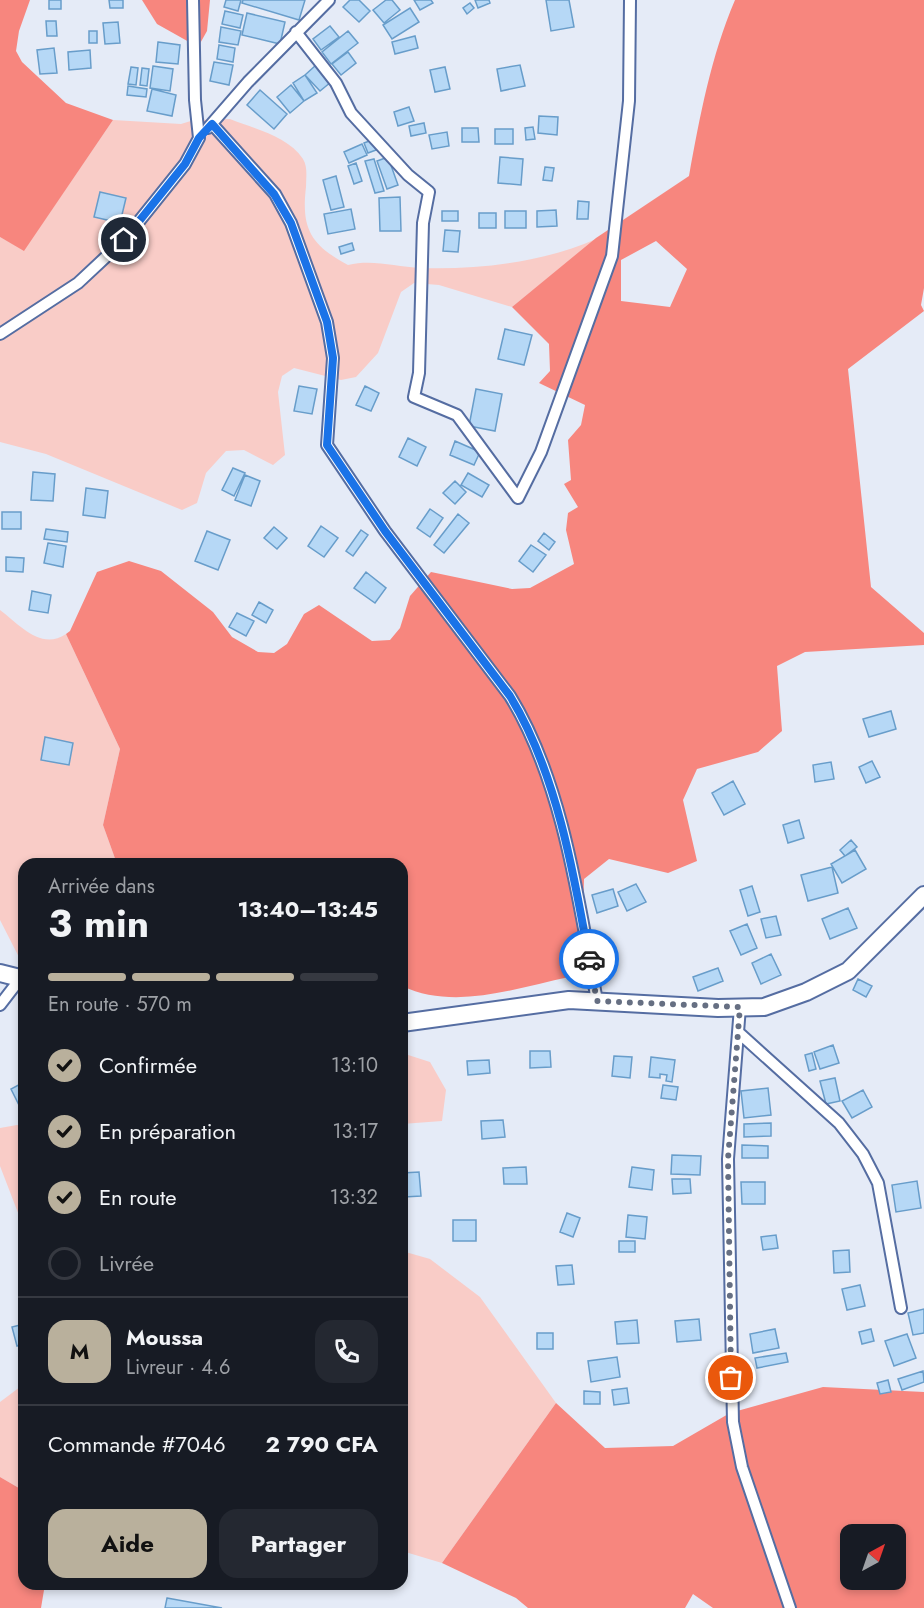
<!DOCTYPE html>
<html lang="fr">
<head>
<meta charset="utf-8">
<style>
	body { margin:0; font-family:Jost,sans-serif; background:#242831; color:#f1f3f6; height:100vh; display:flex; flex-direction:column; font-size:22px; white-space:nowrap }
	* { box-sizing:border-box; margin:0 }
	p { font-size:20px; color:#9ea1a6 }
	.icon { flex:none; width:33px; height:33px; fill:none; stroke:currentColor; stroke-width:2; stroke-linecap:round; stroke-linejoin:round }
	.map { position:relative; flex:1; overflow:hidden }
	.panel { position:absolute; left:18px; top:858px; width:390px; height:732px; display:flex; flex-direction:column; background:#171b24; border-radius:18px; box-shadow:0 3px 9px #0003 }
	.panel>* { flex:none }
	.needle { width:39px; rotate:40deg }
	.controls { position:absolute; left:840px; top:1524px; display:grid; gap:12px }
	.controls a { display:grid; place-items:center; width:66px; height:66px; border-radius:12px; background:#171b24; box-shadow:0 3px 9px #0003; font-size:30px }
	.pin { position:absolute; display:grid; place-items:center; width:51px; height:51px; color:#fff; margin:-26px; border:3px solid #fff; border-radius:50%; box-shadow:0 2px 6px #0007 }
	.courier { position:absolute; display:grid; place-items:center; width:60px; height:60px; margin:-30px; border:4px solid #1a73e8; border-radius:50%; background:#fff; color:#222; box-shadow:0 2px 8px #0007 }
	.overview em { font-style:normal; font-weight:700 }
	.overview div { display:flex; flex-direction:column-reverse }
	.overview { display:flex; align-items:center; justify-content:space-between; height:102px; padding:0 30px }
	h1 { font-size:39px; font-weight:700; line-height:45px }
	.bar { display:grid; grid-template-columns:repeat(4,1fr); gap:9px 6px; align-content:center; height:72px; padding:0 30px }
	.bar i { height:8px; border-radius:4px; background:#363941 }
	.bar .on { background:#b9b09c }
	.bar p { grid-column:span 4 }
	.line { display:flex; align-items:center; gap:15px; padding:0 30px; border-top:2px solid #363941 }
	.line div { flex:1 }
	.round { display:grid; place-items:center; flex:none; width:63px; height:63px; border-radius:18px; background:#242831 }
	ol { padding:0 30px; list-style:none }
	li { display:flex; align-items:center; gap:18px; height:66px }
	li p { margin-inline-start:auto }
	li .icon { padding:6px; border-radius:50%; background:#b9b09c; color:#111; stroke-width:4 }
	li:last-child { color:#9ea1a6 }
	li i { width:33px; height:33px; border:3px solid #363941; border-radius:50% }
	.button { display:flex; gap:12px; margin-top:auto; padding:12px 30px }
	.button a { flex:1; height:69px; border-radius:18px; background:#b9b09c; color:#111; font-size:24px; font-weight:700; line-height:69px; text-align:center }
	.button a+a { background:#242831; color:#f1f3f6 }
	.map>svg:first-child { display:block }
</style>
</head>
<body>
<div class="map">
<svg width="924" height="1608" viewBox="0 0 924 1608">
	<rect width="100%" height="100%" fill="#e5ebf7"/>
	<path fill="#f9ccc7" d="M230,119c25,10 58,17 73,40 5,8 3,19 3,28 -5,42 5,58 42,78 25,-6 47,2 73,3 56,2 124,-6 175,-29l-84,68 -73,-22 -25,-2 -13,9 -23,61 -22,24 -15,3 -47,-12 -12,8 -4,16 7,63 -12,10 -29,-15 -18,1 -20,22 -9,30 -15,7 -136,-56 -46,-12v-205l24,13 89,-130 68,4 13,-4z
		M0,610c20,15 41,41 66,24l54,115 -17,76 14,39h-93v103l-24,-47z
		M402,1053l28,9 16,28 -4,31 -40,3z
		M17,1125l7,1v128l-5,-12 1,-24 -20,-52v-38z
		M402,1251l28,8 50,38 76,106 -114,160 -40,-12z
		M24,1384v107l-24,-14v-75z"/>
	<path fill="#f7867e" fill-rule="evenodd" d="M0,0h30l-11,31 -3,20 6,11 44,41 47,17 -89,131 -24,-14z
		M142,0h68l-3,31 -9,16 -41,-23z
		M735,0h189v288l-3,17 3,6 -76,58 23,218 53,46v12l-119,7 -28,14 5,65 -24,21 -61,17 -14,31 14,61 -29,12 -59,-14 -25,20 -2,70 -13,28c-53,11 -114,34 -167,9v-122h-285l-14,-39 17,-76 -54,-115 4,-3 27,-59 32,-11 32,10 52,41 19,25 26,15 16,1 13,-9 17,-30 15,-9 53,36 18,-1 10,-12 10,-32 21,-24 81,17 18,-1 44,-24 -8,-34 2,-17 10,-6 -14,-23 7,-4 -3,-40 13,-15 4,-20 -46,-22 11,-12 -1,-27 -37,-37 84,-69 93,-62c11,-60 22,-120 46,-176zM656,241l31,28 -17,38 -49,-6v-41z
		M823,1387l101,5v216h-211l-20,-14 -8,14h-157l-12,-10 -74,-35 114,-160 49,45 68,-2 57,-33zM850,1534h46v46h-46z
		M0,1477l24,14v93h21l-4,24h-41z"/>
	<path fill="#b6d8f6" stroke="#689dca" stroke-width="1.5" d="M49,0h12v9h-12z
		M109,0h14v8h-13z
		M226,0h15l-3,11 -14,-4z
		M243,0h62l-6,20 -57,-17z
		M350,0h9l11,11 -11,11 -16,-15z
		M386,0h6l8,10 -16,13 -11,-13z
		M414,0h17l2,3 -13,7z
		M475,0h14l1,3 -12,5z
		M546,0h23l5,27 -23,4z
		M470,3l4,5 -7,6 -4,-6z
		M410,8l9,14 -27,17 -9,-14z
		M225,11l18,4 -3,13 -18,-4z
		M247,13l38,9 -5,22 -38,-9z
		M46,21h10l1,15h-10z
		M118,22l2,21 -15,1 -2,-21z
		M330,26l9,11 -18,13 -8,-11z
		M221,27l20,4 -3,14 -19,-3z
		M89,31h8v12h-8z
		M348,31l10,12 -27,21 -9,-12z
		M415,36l3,12 -23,6 -3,-12z
		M158,42l22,3 -2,19 -22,-2z
		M219,45l16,3 -2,14 -16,-3z
		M54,48l3,25 -17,1 -3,-24z
		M90,50l1,18 -22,2 -1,-18z
		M348,52l8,11 -15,12 -9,-11z
		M214,62l19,3 -4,20 -19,-4z
		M316,65l15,17 -11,9 -15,-16z
		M520,65l5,21 -24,5 -4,-22z
		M153,66l20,3 -3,22 -20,-3z
		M131,67l7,1 -2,17 -8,-1z
		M445,67l5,22 -15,3 -5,-22z
		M142,68l7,1 -2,17 -7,-1z
		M305,75l12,18 -13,8 -11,-18z
		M291,85l13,16 -14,12 -13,-16z
		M128,86l19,3 -1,8 -19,-2z
		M152,89l24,6 -4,21 -25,-5z
		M260,90l27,24 -13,15 -27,-24z
		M409,107l5,14 -16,5 -4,-14z
		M539,116l19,1 -1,18 -19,-2z
		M424,123l2,10 -15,3 -2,-10z
		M533,127l2,12 -9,1 -1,-12z
		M462,128h16l1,14h-17z
		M495,129h18v15h-18z
		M447,132l2,14 -17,3 -3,-14z
		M372,140l4,10 -8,3 -4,-10z
		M362,144l5,11 -18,8 -5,-11z
		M388,157l10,28 -11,4 -10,-28z
		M500,157l23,2 -2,26 -23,-2z
		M374,159l10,32 -9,2 -10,-32z
		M356,163l6,18 -8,3 -6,-18z
		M545,167l9,1 -2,13 -9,-1z
		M336,176l8,31 -13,3 -8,-30z
		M100,192l26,6 -6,25 -26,-6z
		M400,197l1,34h-21l-1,-33z
		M578,201l11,1 -1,17h-11z
		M351,209l4,20 -27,5 -4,-20z
		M556,210l1,16 -20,1v-16z
		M442,211h16v10h-16z
		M505,211h21v17h-21z
		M479,213h17v15h-17z
		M445,230l15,1 -2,21 -15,-1z
		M352,243l2,7 -13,4 -2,-7z
		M505,329l27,6 -8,30 -26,-6z
		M299,386l18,3 -5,25 -18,-3z
		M365,386l14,7 -8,18 -15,-6z
		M476,389l26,5 -7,37 -26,-5z
		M408,438l18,9 -9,19 -18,-9z
		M455,441l25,11 -6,13 -24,-10z
		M233,468l12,5 -11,23 -12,-6z
		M33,472l22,2 -2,27 -22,-1z
		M468,473l21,12 -7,12 -21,-12z
		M245,475l15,6 -9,25 -16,-6z
		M455,481l11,11 -11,12 -12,-11z
		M86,488l22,3 -3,27 -22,-3z
		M430,509l13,9 -13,19 -13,-9z
		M2,512h19v17h-19z
		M458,514l11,9 -25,30 -10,-8z
		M321,526l17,12 -14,19 -16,-11z
		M274,527l13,11 -10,11 -13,-11z
		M46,529l22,3 -1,10 -23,-3z
		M361,530l7,5 -15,21 -7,-5z
		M207,531l23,9 -12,30 -23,-9z
		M544,533l11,9 -6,8 -11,-9z
		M48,543l18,3 -3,21 -19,-4z
		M531,545l15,10 -13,17 -14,-11z
		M6,557l18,1 -1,14 -17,-1z
		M366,572l20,16 -11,15 -21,-15z
		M32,591l19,4 -3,18 -19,-3z
		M259,602l14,8 -7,13 -14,-8z
		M237,613l17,8 -8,15 -17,-9z
		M891,711l5,18 -27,8 -6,-18z
		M45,737l28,6 -4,22 -28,-5z
		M872,761l8,16 -14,6 -7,-16z
		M831,762l3,17 -19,3 -2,-17z
		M733,781l12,23 -21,11 -12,-22z
		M799,820l5,18 -16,5 -5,-18z
		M851,840l6,7 -12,9 -5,-6z
		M855,850l11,19 -24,14 -11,-19z
		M832,867l6,26 -30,8 -7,-26z
		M636,884l10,18 -19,9 -9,-19z
		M752,886l8,26 -12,4 -8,-26z
		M613,889l5,17 -21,7 -5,-18z
		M848,908l9,20 -27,11 -8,-20z
		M776,916l5,19 -15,3 -5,-19z
		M747,924l10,24 -16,7 -11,-24z
		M771,954l10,21 -20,9 -9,-21z
		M718,968l5,13 -25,10 -5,-14z
		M858,979l14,7 -6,11 -13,-7z
		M833,1045l6,18 -19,6 -6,-17z
		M530,1051h20l1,16 -21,1z
		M812,1053l4,16 -7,2 -4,-16z
		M614,1056l18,1 -2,21 -18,-2z
		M651,1057l24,3 -3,22 -6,-1 1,-6 -7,-1v4l-11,-1z
		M489,1060l1,13 -22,2 -1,-14z
		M835,1078l5,23 -14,3 -6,-23z
		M24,1082v22l-4,3 -9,-18z
		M663,1085l15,2 -2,13 -15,-2z
		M768,1088l3,27 -27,3 -3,-27z
		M863,1090l9,17 -20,11 -10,-17z
		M503,1120l2,17 -23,2 -1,-18z
		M771,1123v13l-27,1v-13z
		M742,1145l26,1v12h-26z
		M672,1155l29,1 -1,19 -29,-1z
		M526,1167l1,17h-23l-1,-16z
		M632,1167l22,3 -2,20 -23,-3z
		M419,1172l2,24 -17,1 -2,-24z
		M672,1179h18l1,14 -18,1z
		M917,1181l4,27 -25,4 -4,-27z
		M741,1182h24v22h-23z
		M567,1213l13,5 -7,19 -13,-5z
		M628,1215l19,2 -2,22 -19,-2z
		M453,1220h23v21h-23z
		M776,1235l2,13 -15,2 -2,-13z
		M619,1241h16v11h-16z
		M849,1250l1,22 -16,1 -1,-22z
		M572,1265l2,19 -16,1 -2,-19z
		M860,1285l5,21 -18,4 -5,-21z
		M924,1309v24l-11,2 -5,-22z
		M699,1319l2,21 -24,2 -2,-21z
		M637,1320l2,23 -22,1 -2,-22z
		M24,1324v20l-7,2 -5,-19z
		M775,1329l4,19 -26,5 -3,-19z
		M871,1329l3,12 -12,3 -3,-12z
		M537,1333h16v16h-16z
		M907,1334l9,24 -22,8 -9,-25z
		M786,1353l2,9 -31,6 -2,-10z
		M617,1357l3,20 -29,5 -3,-21z
		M923,1371l1,11 -22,8 -4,-11z
		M888,1380l3,12 -11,2 -3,-11z
		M627,1388l2,15 -15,2 -2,-15z
		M584,1391l16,1v12h-16z
		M167,1598l55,10h-57z"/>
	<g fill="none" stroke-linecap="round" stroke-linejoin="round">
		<defs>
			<path id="street" d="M296,32l40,51 15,30 57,62 21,17 -6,31 -4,150 -5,24 43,18 61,83 23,-46 71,-196 17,-155 1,-101
				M212,124l63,70 16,29 36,99 6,36 -6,87 58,86 125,165c53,86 69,207 87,305
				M208,128l40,-46 81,-82
				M0,334l78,-51 46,-43 61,-76 14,-26 -4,-38 -2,-100
				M0,1005l20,-26
				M740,1007l-12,152 5,263 9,45 48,141
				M738,1032l101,91 24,31 15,29 23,125"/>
			<path id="secondary" d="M0,973l24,6
				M402,1023l167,-23 149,8 46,-1 42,-15 42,-21 76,-76"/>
		</defs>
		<use href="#street" stroke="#556da2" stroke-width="14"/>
		<use href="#secondary" stroke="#556da2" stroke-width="20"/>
		<use href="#street" stroke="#fff" stroke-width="10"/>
		<use href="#secondary" stroke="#fff" stroke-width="16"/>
	</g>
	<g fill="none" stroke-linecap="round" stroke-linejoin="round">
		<path stroke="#666f82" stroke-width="6" stroke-dasharray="0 10.8" d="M589,959l8,42 143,6 -12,152 3,219"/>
		<path stroke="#1a73e8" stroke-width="8" d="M124,240l61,-76 14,-26 13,-14 62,70 17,29 36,99 6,36 -6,87 58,86 125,165c46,75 64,177 79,263"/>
	</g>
</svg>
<div class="controls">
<a><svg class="needle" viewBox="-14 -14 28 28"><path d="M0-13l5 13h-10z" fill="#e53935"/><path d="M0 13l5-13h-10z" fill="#9ea1a6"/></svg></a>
</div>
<div class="pin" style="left:731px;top:1378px;background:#ea580c"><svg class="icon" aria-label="bag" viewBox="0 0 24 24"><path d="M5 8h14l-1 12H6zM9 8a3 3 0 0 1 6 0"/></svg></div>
<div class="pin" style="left:124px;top:240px;background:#1f2937"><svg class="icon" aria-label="home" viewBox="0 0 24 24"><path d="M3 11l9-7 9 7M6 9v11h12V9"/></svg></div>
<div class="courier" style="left:589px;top:959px"><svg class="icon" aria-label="car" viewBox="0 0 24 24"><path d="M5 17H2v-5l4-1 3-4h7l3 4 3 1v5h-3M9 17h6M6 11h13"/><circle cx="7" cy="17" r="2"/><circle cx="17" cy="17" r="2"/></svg></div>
<section class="panel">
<div class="overview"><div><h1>3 min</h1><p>Arrivée dans</p></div><em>13:40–13:45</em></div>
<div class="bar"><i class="on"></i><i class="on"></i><i class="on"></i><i></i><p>En route · 570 m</p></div>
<ol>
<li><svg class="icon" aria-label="check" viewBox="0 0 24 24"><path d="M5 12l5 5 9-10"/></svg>Confirmée<p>13:10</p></li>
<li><svg class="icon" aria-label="check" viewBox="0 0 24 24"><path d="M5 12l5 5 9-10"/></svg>En préparation<p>13:17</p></li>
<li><svg class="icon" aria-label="check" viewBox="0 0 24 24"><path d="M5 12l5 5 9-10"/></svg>En route<p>13:32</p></li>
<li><i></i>Livrée</li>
</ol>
<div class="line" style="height:108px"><b class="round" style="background:#b9b09c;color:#111">M</b><div><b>Moussa</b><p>Livreur · 4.6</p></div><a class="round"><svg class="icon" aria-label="phone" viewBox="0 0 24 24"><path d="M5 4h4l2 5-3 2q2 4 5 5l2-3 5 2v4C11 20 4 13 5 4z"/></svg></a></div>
<div class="line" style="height:78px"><div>Commande #7046</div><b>2 790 CFA</b></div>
<div class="button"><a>Aide</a><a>Partager</a></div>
</section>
</div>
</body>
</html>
